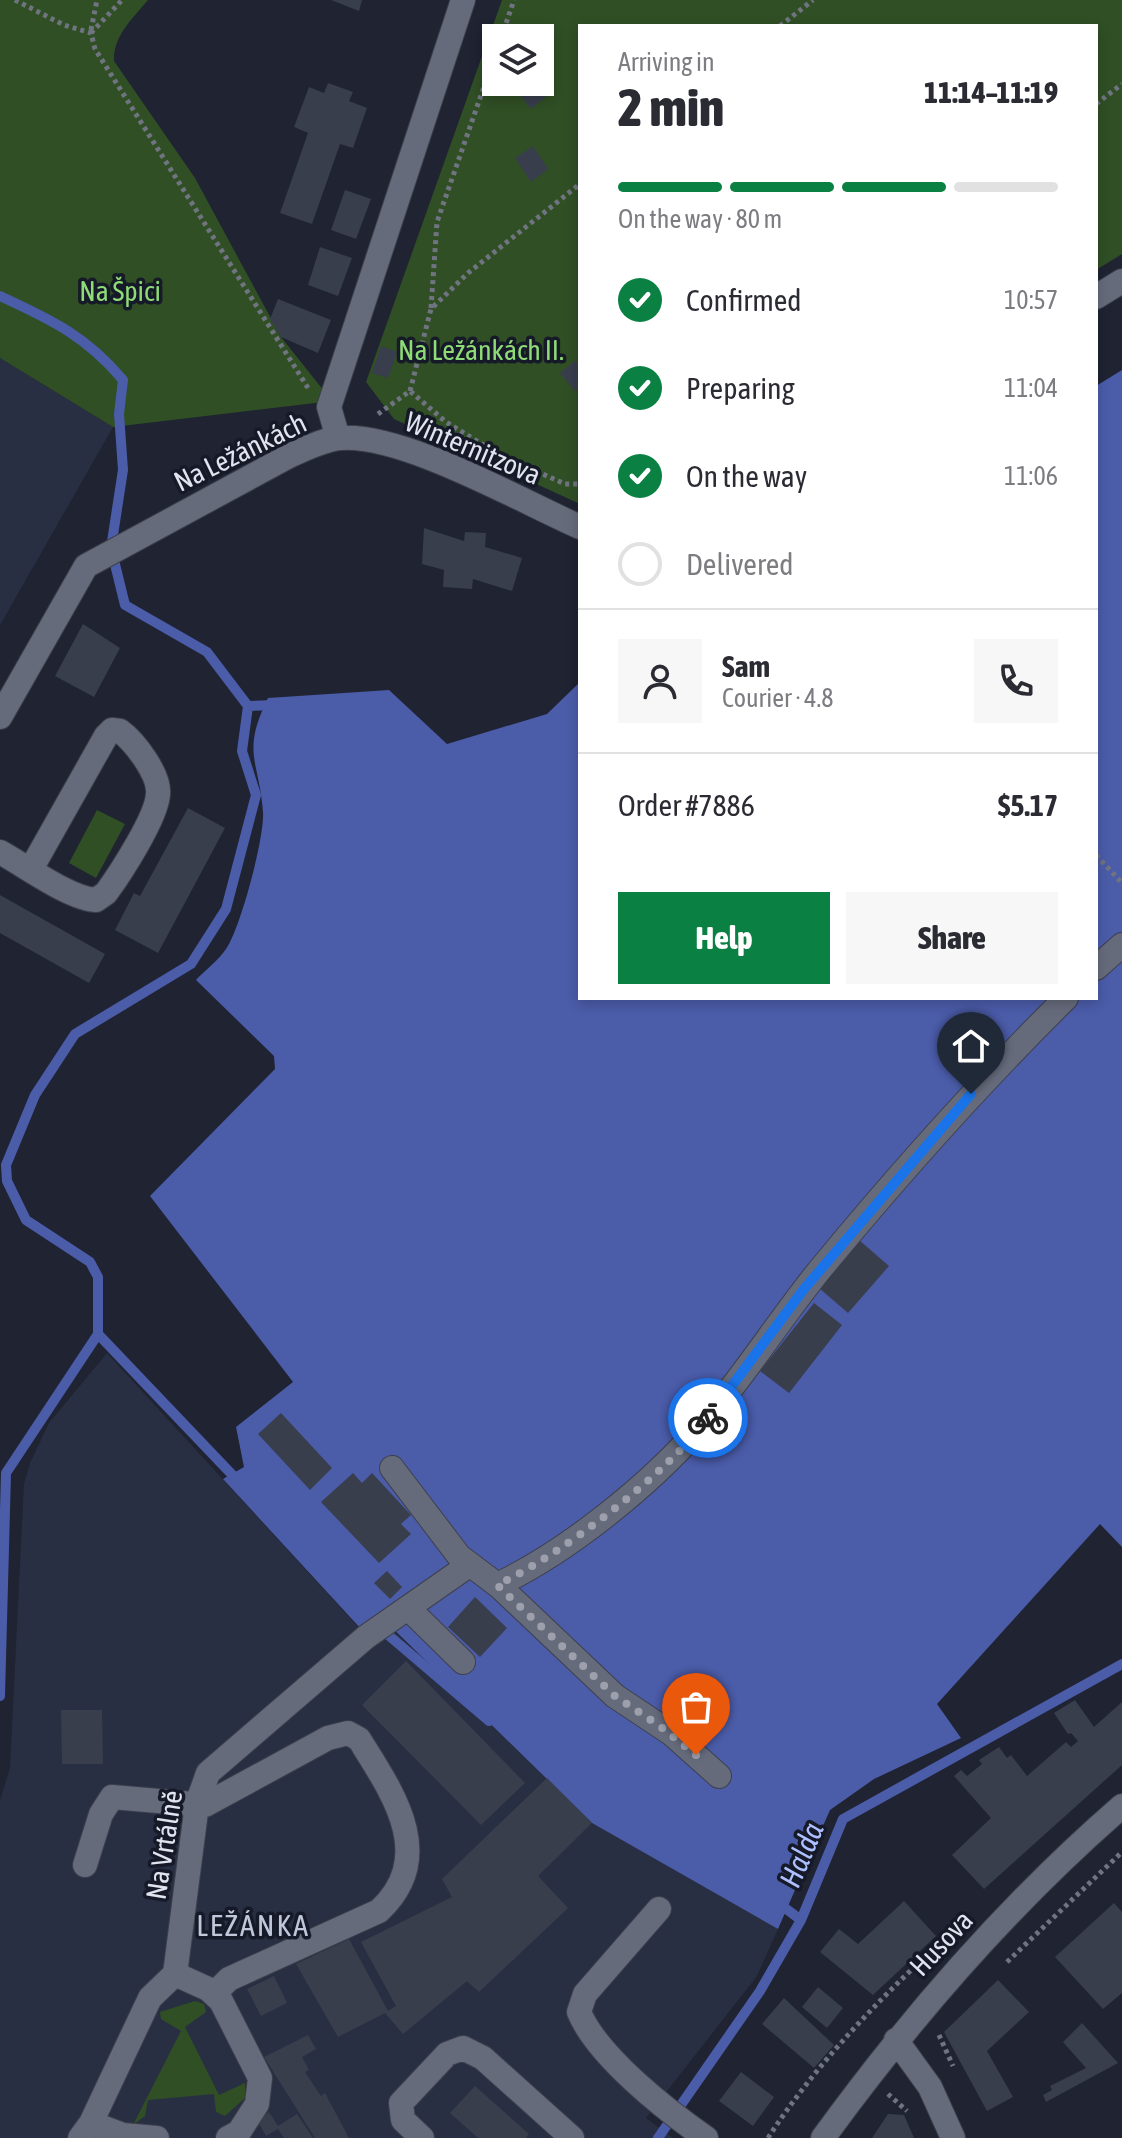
<!DOCTYPE html>
<html lang="en">
<head>
<meta charset="utf-8">
<style>
	body { margin:0; font-family:"Asap Condensed",sans-serif; background:#f7f7f7; color:#2b2b33; height:100vh; display:flex; flex-direction:column; font-size:30px; white-space:nowrap }
	* { box-sizing:border-box; margin:0 }
	p { font-size:26px; color:#7c7c81 }
	.icon { flex:none; width:44px; height:44px; fill:none; stroke:currentColor; stroke-width:2; stroke-linecap:round; stroke-linejoin:round }
	.map { position:relative; flex:1; overflow:hidden }
	.panel { position:absolute; left:578px; top:24px; width:520px; height:976px; display:flex; flex-direction:column; background:#fff; border-radius:0px; box-shadow:0 4px 12px #0003 }
	.panel>* { flex:none }
	.fabs { position:absolute; left:482px; top:24px; display:grid; gap:16px }
	.fabs a { display:grid; place-items:center; width:72px; height:72px; border-radius:0px; background:#fff; box-shadow:0 4px 12px #0003; font-size:40px }
	.pin { position:absolute; display:grid; place-items:center; width:68px; height:68px; color:#fff; margin:-82px -34px; border-radius:50% 50% 50% 0; rotate:-45deg; box-shadow:0 0 8px #0007 }
	.pin .icon { rotate:45deg }
	.courier { position:absolute; display:grid; place-items:center; width:80px; height:80px; margin:-40px; border:6px solid #1a73e8; border-radius:50%; background:#fff; color:#222; box-shadow:0 2px 10px #0007 }
	.headline em { font-style:normal; font-weight:800 }
	.headline div { display:flex; flex-direction:column-reverse }
	.headline { display:flex; align-items:center; justify-content:space-between; height:136px; padding:0 40px }
	h1 { font-size:52px; font-weight:800; line-height:60px }
	.bar { display:grid; grid-template-columns:repeat(4,1fr); gap:12px 8px; align-content:center; height:96px; padding:0 40px }
	.bar i { height:10px; border-radius:6px; background:#e1e1e2 }
	.bar .selected { background:#0b8043 }
	.bar p { grid-column:span 4 }
	.line { display:flex; align-items:center; gap:20px; padding:0 40px; border-top:2px solid #e1e1e2 }
	.line div { flex:1 }
	.round { display:grid; place-items:center; flex:none; width:84px; height:84px; border-radius:0px; background:#f7f7f7 }
	ol { padding:0 40px; list-style:none }
	li { display:flex; align-items:center; gap:24px; height:88px }
	li p { margin-inline-start:auto }
	li .icon { padding:8px; border-radius:50%; background:#0b8043; color:#fff; stroke-width:4 }
	li:last-child { color:#7c7c81 }
	li i { width:44px; height:44px; border:4px solid #e1e1e2; border-radius:50% }
	.action { display:flex; gap:16px; margin-top:auto; padding:16px 40px }
	.action a { flex:1; height:92px; border-radius:0px; background:#0b8043; color:#fff; font-size:32px; font-weight:800; line-height:92px; text-align:center }
	.action a+a { background:#f7f7f7; color:#2b2b33 }
	.map>svg:first-child { display:block }
</style>
</head>
<body>
<div class="map">
<svg width="1122" height="2138" viewBox="0 0 1122 2138">
	<rect width="100%" height="100%" fill="#1f2332"/>
	<path fill="#292f42" d="M0,358l113,69 -113,198z
		M107,1353l253,276 17,-15 215,209 186,106 -21,47 -111,142 27,20h-673v-338l10,-32 14,-284 6,-21 19,-40z"/>
	<path fill="#304f25" fill-rule="evenodd" d="M0,0h148c-15,18 -35,36 -34,61l81,117 86,159 51,64 -219,26 -113,-69z
		M502,0h620v254l-26,16v-244h-516v478l-186,-85 -28,-37zM496,38h44v44h-44z
		M97,810l28,14 -29,54 -27,-15z
		M195,2001l9,3 2,8 -21,15 34,68 26,-12v15l-20,18 -9,-4 -2,-18 -66,6 -3,16 -12,9 48,-94 -20,-12 -1,-7z"/>
	<path fill="#4b5ca9" d="M1122,370v1177l-22,-23 -163,180 24,34 -87,41 -44,31 -52,119 -186,-106 -214,-209 -17,15 -138,-150 21,-12 -8,-40 57,-45 -143,-186 125,-127 -1,-13 -78,-76c9,-10 22,-19 30,-31 14,-19 39,-113 37,-137 -4,-53 -22,-59 5,-114l121,-8 58,54 100,-30 33,-32v316h516v-612z"/>
	<g fill="none" stroke-linecap="round" stroke-linejoin="round">
		<path stroke="#4b5ca9" stroke-width="10" d="M0,296c52,24 86,40 123,84l-4,34 4,56 -12,78 14,57 82,47 41,54 27,-1
			M98,1334l143,150
			M380,1628l109,93
			M0,1696l6,-223 92,-139v-57l-8,-15 -64,-42 -19,-39 -1,-16 29,-70 40,-61 116,-70 35,-55 30,-114 -14,-44 6,-45
			M777,1902l24,18
			M658,2138l102,-147 41,-71 42,-101 279,-155"/>
	</g>
	<path fill="#393e4d" d="M331,0h31l-3,11z
		M537,82l12,12 -18,15 -11,-14z
		M328,83l25,9 -4,9 18,7 -14,40 -13,-4 -28,80 -32,-11 28,-80 -14,-6 15,-40 15,6z
		M533,146l15,23 -17,13 -16,-24z
		M345,190l26,9 -15,40 -25,-9z
		M320,247l32,11 -14,38 -30,-11z
		M278,299l53,21 -13,33 -37,-16 -11,-18z
		M381,346l16,6 -9,26 -16,-5z
		M575,361l5,6v20l-5,4 -15,-18z
		M424,528l40,13 1,-9 21,1 -1,14 37,11 -10,33 -39,-12 -1,10 -29,-2 1,-17 -22,-6z
		M83,624l37,24 -26,49 -39,-21z
		M188,808l37,20 -67,125 -43,-23 19,-37 6,3z
		M0,895l105,59 -16,29 -89,-50z
		M859,1240l30,26 -41,47 -29,-25z
		M814,1303l28,22 -53,68 -29,-22z
		M281,1413l51,55 -22,22 -52,-56z
		M353,1473l9,10 10,-10 39,42 -10,9 10,10 -32,29 -58,-61z
		M387,1571l15,16 -12,12 -16,-16z
		M475,1597l32,31 -27,29 -32,-30z
		M406,1661l119,122 -44,42 -119,-120z
		M1075,1700l19,27 28,-25v63l-138,124 -32,-34 39,-37 -37,-42 7,-6 6,6 15,-12 -3,-4 20,-13 8,11 4,-3 16,21 39,-34 5,5 7,-6 -7,-8 -3,1 -14,-21z
		M61,1710h41l1,54h-41z
		M547,1778l45,45 -54,53 30,32 -89,84 -12,-11 -64,53 -18,-21 -47,24 -42,-73 53,-25 39,72 8,-5 -35,-64 91,-45 -10,-18z
		M904,1901l32,35 -63,59 -53,-43 19,-23 19,15z
		M1114,1903l8,9v81l-19,16 -48,-52z
		M274,1976l13,27 -26,13 -14,-27z
		M998,1980l31,32 -42,39 26,46 -26,14 -43,-79z
		M818,1987l25,21 -16,20 -25,-21z
		M784,1998l50,47 -20,23 -52,-44z
		M1082,2023l36,40 -72,39 -3,-7 9,-5 -2,-4 36,-18 -23,-26z
		M308,2035l8,14 -14,8 7,13 -4,2 16,24 4,-3 24,45h-34l-51,-81z
		M741,2072l33,25 -21,29 -34,-25z
		M475,2086l54,48 -3,4h-48l-28,-25z
		M269,2112l9,14 19,-12 16,24h-29l-6,-9 -12,7 -9,-16z
		M888,2114l16,1 10,23h-42z"/>
	<g fill="none" stroke-linecap="round" stroke-linejoin="round">
		<defs>
			<path id="minor" d="M1096,297l26,-16
				M338,438l-9,-31 134,-407
				M0,717l86,-151 203,-110c16,-7 35,-17 52,-18 63,-4 178,62 239,89
				M0,852c24,13 70,47 96,48l10,-7c14,-19 51,-76 52,-99 2,-19 -23,-52 -38,-63l-8,-1 -6,6 -75,133
				M1096,968l26,-23
				M392,1468l67,88 41,31 115,109 57,38 47,42
				M497,1585c70,-33 153,-100 204,-159 42,-49 77,-104 117,-154 79,-96 160,-187 248,-274
				M408,1608l55,54
				M85,1865l16,-51 11,-17 93,8 123,-67 20,-5 11,6c33,53 79,117 20,172l-150,68 -15,15
				M659,1909l-74,85 -6,18c18,44 88,99 127,126
				M175,1974l33,15 13,12 39,77 -3,26 -18,28 -11,6
				M896,2040l34,47 23,51
				M91,2123l32,12 34,3
				M80,2138l11,-15 59,-125 25,-24 22,-170 11,-31 158,-136 103,-72
				M422,2138l-19,-18 -2,-17 46,-49 16,-6 20,10 89,80
				M823,2138c88,-121 186,-234 299,-332"/>
		</defs>
		<use href="#minor" stroke="#3d404c" stroke-width="26"/>
		<path stroke="#707481" stroke-width="5" stroke-dasharray="4 4" stroke-linecap="butt" d="M15,0l49,25 27,8 4,16 213,339
			M780,26l33,-26
			M91,30l6,-30
			M91,33l31,-33
			M501,38l13,-38
			M1096,104l26,-20
			M431,308l6,-86 59,-170
			M410,391l21,-82 37,-36 112,-89
			M378,414l32,-23 36,31 44,27
			M536,471l29,13h15
			M1096,855l26,28
			M1007,1962l115,-110
			M939,2035l14,31
			M888,2094l19,17
			M768,2138c47,-73 111,-139 175,-198"/>
		<use href="#minor" stroke="#666b7c" stroke-width="24"/>
	</g>
	<g fill="none" stroke-linecap="round" stroke-linejoin="round">
		<path stroke="#9da0ac" stroke-width="8" stroke-dasharray="0 14.4" d="M696,1755l-35,-28 -46,-31 -118,-111c65,-31 168,-109 211,-167"/>
		<path stroke="#1a73e8" stroke-width="10" d="M708,1418l96,-129 167,-195"/>
	</g>
	<g text-anchor="middle" stroke-width="7" stroke-linejoin="round" paint-order="stroke">
		<g font-size="28" fill="#8fdb76" stroke="#161a28">
			<text x="120" y="301">Na Špici</text>
			<text x="481" y="360">Na Ležánkách II.</text>
		</g>
		<g font-size="28" fill="#e1e4ee" stroke="#161a28">
			<text transform="translate(473 448) rotate(23)" y="10">Winternitzova</text>
			<text transform="translate(240 452) rotate(-26)" y="10">Na Ležánkách</text>
			<text transform="translate(164 1845) rotate(-81)" y="10">Na Vrtálně</text>
			<text transform="translate(941 1943) rotate(-47)" y="10">Husova</text>
		</g>
		<g font-size="30" font-style="italic" fill="#adbffe" stroke="#161a28">
			<text transform="translate(802 1855) rotate(-67)" y="10">Halda</text>
		</g>
		<g font-size="30" letter-spacing="2" fill="#c1c7da" stroke="#161a28">
			<text x="253" y="1936">LEŽÁNKA</text>
		</g>
	</g>
</svg>
<div class="fabs">
<a><svg class="icon" aria-label="layers" viewBox="0 0 24 24"><path d="M12 4l9 5-9 5-9-5zM3 14l9 5 9-5"/></svg></a>
</div>
<div class="pin" style="left:696px;top:1755px;background:#ea580c"><svg class="icon" aria-label="bag" viewBox="0 0 24 24"><path d="M5 8h14l-1 12H6zM9 8a3 3 0 0 1 6 0"/></svg></div>
<div class="pin" style="left:971px;top:1094px;background:#1f2937"><svg class="icon" aria-label="home" viewBox="0 0 24 24"><path d="M3 11l9-7 9 7M6 9v11h12V9"/></svg></div>
<div class="courier" style="left:708px;top:1418px"><svg class="icon" aria-label="bike" viewBox="0 0 24 24"><circle cx="6" cy="16" r="4"/><circle cx="18" cy="16" r="4"/><path d="M6 16l4-8h5l3 8M10 8l3 8H6M13 5h3"/></svg></div>
<section class="panel">
<div class="headline"><div><h1>2 min</h1><p>Arriving in</p></div><em>11:14–11:19</em></div>
<div class="bar"><i class="selected"></i><i class="selected"></i><i class="selected"></i><i></i><p>On the way · 80 m</p></div>
<ol>
<li><svg class="icon" aria-label="check" viewBox="0 0 24 24"><path d="M5 12l5 5 9-10"/></svg>Confirmed<p>10:57</p></li>
<li><svg class="icon" aria-label="check" viewBox="0 0 24 24"><path d="M5 12l5 5 9-10"/></svg>Preparing<p>11:04</p></li>
<li><svg class="icon" aria-label="check" viewBox="0 0 24 24"><path d="M5 12l5 5 9-10"/></svg>On the way<p>11:06</p></li>
<li><i></i>Delivered</li>
</ol>
<div class="line" style="height:144px"><a class="round"><svg class="icon" aria-label="person" viewBox="0 0 24 24"><circle cx="12" cy="8" r="4"/><path d="M4 21q1-7 8-7t8 7"/></svg></a><div><b>Sam</b><p>Courier · 4.8</p></div><a class="round"><svg class="icon" aria-label="phone" viewBox="0 0 24 24"><path d="M5 4h4l2 5-3 2q2 4 5 5l2-3 5 2v4C11 20 4 13 5 4z"/></svg></a></div>
<div class="line" style="height:104px"><div>Order #7886</div><b>$5.17</b></div>
<div class="action"><a>Help</a><a>Share</a></div>
</section>
</div>
</body>
</html>
